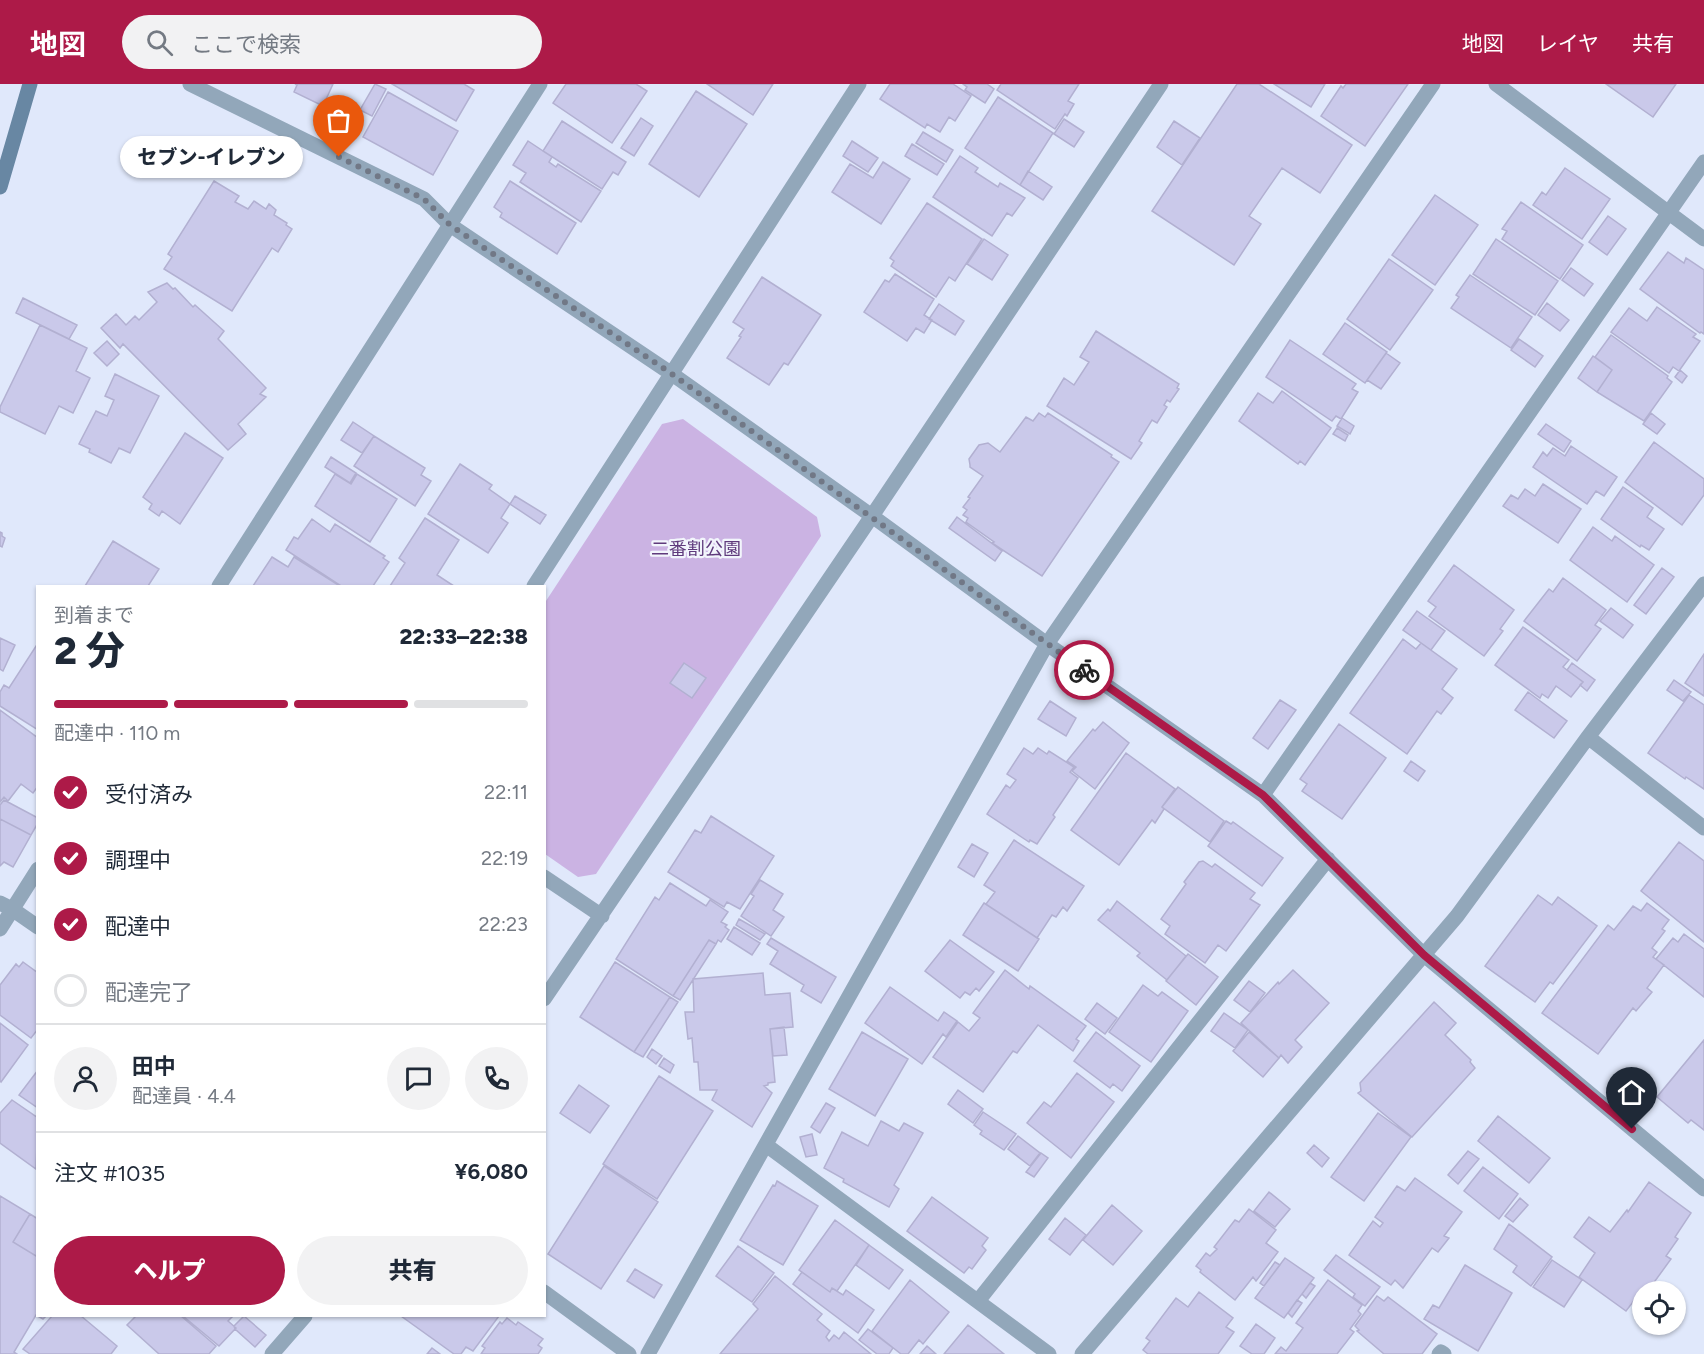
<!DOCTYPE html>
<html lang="ja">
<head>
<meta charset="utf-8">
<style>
	body { margin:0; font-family:Figtree,"Noto Sans JP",sans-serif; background:#f2f2f3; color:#1f2937; height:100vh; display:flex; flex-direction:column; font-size:22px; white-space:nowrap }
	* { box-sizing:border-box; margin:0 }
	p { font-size:20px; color:#747a83 }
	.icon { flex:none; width:33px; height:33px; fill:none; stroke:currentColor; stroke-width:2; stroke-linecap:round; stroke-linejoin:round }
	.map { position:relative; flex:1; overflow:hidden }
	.panel { position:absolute; left:36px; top:501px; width:510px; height:732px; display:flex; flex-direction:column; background:#fff; border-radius:0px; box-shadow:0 2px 4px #0004 }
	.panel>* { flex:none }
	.buttons { position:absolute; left:1632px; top:1197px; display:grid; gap:12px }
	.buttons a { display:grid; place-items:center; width:54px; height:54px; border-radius:50%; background:#fff; box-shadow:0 2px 4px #0004; font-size:30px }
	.pin { position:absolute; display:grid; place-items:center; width:51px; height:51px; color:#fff; margin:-62px -26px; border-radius:50% 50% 50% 0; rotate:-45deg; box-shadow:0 0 6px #0007 }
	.pin .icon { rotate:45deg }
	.courier { position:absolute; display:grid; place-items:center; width:60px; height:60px; margin:-30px; border:4px solid #ad1a48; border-radius:50%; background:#fff; color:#222; box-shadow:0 2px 8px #0007 }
	.bubble { position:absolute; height:42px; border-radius:21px; background:#fff; box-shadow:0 2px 4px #0004; font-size:20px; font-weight:800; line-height:42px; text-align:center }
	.headline em { font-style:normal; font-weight:800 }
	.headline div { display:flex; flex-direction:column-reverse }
	.headline { display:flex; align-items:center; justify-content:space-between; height:102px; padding:0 18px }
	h1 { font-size:39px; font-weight:800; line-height:45px }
	.bar { display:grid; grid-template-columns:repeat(4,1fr); gap:9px 6px; align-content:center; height:72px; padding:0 18px }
	.bar i { height:8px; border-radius:4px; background:#e0e1e3 }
	.bar .selected { background:#ad1a48 }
	.bar p { grid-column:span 4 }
	.line { display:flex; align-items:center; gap:15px; padding:0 18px; border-top:2px solid #e0e1e3 }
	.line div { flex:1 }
	.round { display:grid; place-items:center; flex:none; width:63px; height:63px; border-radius:32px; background:#f2f2f3 }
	ol { padding:0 18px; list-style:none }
	li { display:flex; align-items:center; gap:18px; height:66px }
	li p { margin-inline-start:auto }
	li .icon { padding:6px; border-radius:50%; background:#ad1a48; color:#fff; stroke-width:4 }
	li:last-child { color:#747a83 }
	li i { width:33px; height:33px; border:3px solid #e0e1e3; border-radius:50% }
	.primary-button { display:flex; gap:12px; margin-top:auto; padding:12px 18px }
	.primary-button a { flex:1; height:69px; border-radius:36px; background:#ad1a48; color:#fff; font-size:24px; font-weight:800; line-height:69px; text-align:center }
	.primary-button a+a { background:#f2f2f3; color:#1f2937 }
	header { display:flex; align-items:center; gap:36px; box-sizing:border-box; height:84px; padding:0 30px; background:#ad1a48; color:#fff }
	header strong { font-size:28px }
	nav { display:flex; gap:33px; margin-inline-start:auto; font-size:21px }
	.search { width:420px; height:54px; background:#f2f2f3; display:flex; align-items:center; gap:15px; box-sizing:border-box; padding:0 21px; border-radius:33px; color:#747a83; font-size:22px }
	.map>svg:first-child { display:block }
</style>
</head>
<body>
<header>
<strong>地図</strong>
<div class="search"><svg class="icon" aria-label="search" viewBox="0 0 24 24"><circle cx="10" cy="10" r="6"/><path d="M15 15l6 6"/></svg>ここで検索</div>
<nav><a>地図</a><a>レイヤ</a><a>共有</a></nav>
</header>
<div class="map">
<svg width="1704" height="1270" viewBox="0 0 1704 1270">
	<rect width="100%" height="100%" fill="#e0e8fb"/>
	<path fill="#cbb3e3" d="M683,335l134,98 4,19 -225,338 -18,3 -33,-23 -1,-250 118,-180z"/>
	<path fill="#cac9ea" stroke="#b2b0d1" stroke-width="1.5" d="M295,0h38l-10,22 -29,-14 3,-7z
		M375,0l11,5 -14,27 -12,-6z
		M392,0h72l10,6 -18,31z
		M566,0h70l11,7 -35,52 -59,-40z
		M707,0h66l-20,31z
		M890,0h63l18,12 -16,25 -6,-4 -9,15 -13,-8 -2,4 -45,-29z
		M963,0h24l7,5 -9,14 -20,-13 2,-3z
		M1001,0h78l-11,17 6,3 -7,12 -2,-2 -10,15 -58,-39z
		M1237,0h22l93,61 -32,48 -38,-25 -33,48 12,8 -27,41 -82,-54z
		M1274,0h51l-14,23z
		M1346,0h62l-43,62 -44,-30 20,-30 2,2z
		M1606,0h70l-23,33z
		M696,7l51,33 -48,73 -50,-33z
		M388,8l70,39 -25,44 -70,-38z
		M998,13l55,36 -33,52 -55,-37z
		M641,34l12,8 -19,30 -13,-8z
		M1064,35l20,13 -10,15 -20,-13z
		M562,37l64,41 -8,13 -5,-3 -11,17 -59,-38z
		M1174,37l26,17 -18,27 -25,-18z
		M923,48l30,18 -7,12 -30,-19z
		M528,57l24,16 -3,5 7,5 2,-3 43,27 -20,31 -61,-40 6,-9 -13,-8z
		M852,57l26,17 -10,14 -25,-16z
		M912,60l32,20 -7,11 -32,-19z
		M960,72l18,12 -3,4 23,15 2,-4 25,15 -13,18 -5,-3 -15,23 -59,-39z
		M883,78l27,17 -29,45 -49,-32 18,-28 23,14z
		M1565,84l45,31 -28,40 -49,-34 9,-13 4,3z
		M1028,87l24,16 -9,13 -23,-15z
		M214,97l25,15 -4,6 13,7 6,-8 12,8 3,-5 7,6 -2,5 13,8 -1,2 6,4 -14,23 -6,-4 -40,63 -68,-42 8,-12 -4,-3z
		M510,97l66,42 -19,31 -57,-37 2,-4 -8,-6z
		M1435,111l43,30 -43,60 -43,-30z
		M1521,118l62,43 -23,34 -58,-40 5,-8 -5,-2z
		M927,119l55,36 -27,42 -6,-4 -13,20 -45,-31 3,-5 -4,-3z
		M1608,132l18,13 -19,26 -18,-13z
		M984,155l24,16 -16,25 -25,-16z
		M1496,155l62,42 -23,34 -62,-41z
		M1668,168l16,11 2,-5 18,12v64l-3,-2 -1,1 -60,-44z
		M1389,175l44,31 -43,60 -43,-31z
		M1571,184l22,16 -9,12 -22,-16z
		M895,190l39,25 -10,16 8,5 -8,13 -8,-5 -9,13 -43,-29 21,-32 4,2z
		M1470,191l62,42 -21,31 -60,-40 8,-11 -3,-2z
		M762,193l59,38 -33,50 -4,-2 -15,22 -42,-27 14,-21 -2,-1 5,-7 -11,-7z
		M167,199l6,6 2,-1 18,19 2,-2 29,26 -6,8 48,49 -6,6 6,3 -28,27 8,10 -18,16 -105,-106 -3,4 -19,-20 15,-14 10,11 9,-9 4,4 18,-18 -9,-10z
		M23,214l54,27 -8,14 -53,-26z
		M1547,219l22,17 -9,11 -22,-16z
		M939,220l25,17 -9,14 -26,-16z
		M1657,223l39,27 -3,3 7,4 -21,30 -6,-4 -4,6 -58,-41 18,-24 18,13z
		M1345,239l42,29 -22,31 -42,-29z
		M40,241l47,23 -11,23 14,7 -17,35 -14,-7 -14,28 -45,-22v-5z
		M1096,247l83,53 -2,4 2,1 -9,13 -3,-2 -3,5 3,2 -10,16 -5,-3 -13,21 3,2 -11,16 -84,-53 17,-28 10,7 15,-23 -9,-5z
		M1611,251l57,41 -1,2 5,4 -28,39 -47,-29 15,-22 -17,-13z
		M1519,255l24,17 -8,11 -24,-17z
		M1290,256l66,44 -4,5 6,3 -17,27 -5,-3 -4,5 -66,-44z
		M107,257l12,13 -12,12 -13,-13z
		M1386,269l14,10 -19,26 -14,-9z
		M1593,272l19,14 -15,22 -19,-14z
		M1680,286l7,6 -5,7 -7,-6z
		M115,290l44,22 -29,57 -11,-5 -8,15 -22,-11 1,-3 -11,-5 17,-33 11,5 7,-16 -9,-4z
		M1282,307l49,37 -26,37 -5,-4 -2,3 -59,-43 19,-28 15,10z
		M1039,329l6,4 3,-4 64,42 -1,2 8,5 -77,114 -50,-33 2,-1 -28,-20 2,-4 -5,-3 4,-5 -4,-3 7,-9 -2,-1 15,-21 -13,-9v-2l-1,-6 10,-14 9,-2 12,9 26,-35 7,4z
		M1651,329l14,11 -8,10 -14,-10z
		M1342,334l12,8 -4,8 -13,-8z
		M353,338l21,14 -12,17 -21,-13z
		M1546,340l25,17 -7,11 -26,-18z
		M1337,344l11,7 -3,6 -12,-7z
		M185,349l38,25 -43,66 -18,-13 -3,5 -10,-7 3,-5 -9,-7z
		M374,352l51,32 -4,7 10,6 -16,25 -61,-40z
		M1654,358l50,37v16l-22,30 -57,-43z
		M1571,362l46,31 -13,19 -8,-5 -9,13 -54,-37 10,-15 4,4 6,-8 12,8z
		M331,373l25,16 -6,10 -25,-16z
		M460,380l32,21 -3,4 21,15 -9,14 7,5 -20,30 -60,-39z
		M335,390l16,10 6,-10 40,25 -27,43 -55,-36z
		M1543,400l38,25 -23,34 -55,-37 8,-11 7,4 7,-10 10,7z
		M1623,403l30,21 -6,9 17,12 -15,21 -8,-5 -1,2 -39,-28z
		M515,412l31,19 -6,9 -30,-20z
		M957,433l45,34 -7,10 -46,-33z
		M425,434l34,22 -22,35 17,11h-64l15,-23 -6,-5z
		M312,435l18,13 5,-8 50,32 -2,2 6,4 -16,24h-32l-55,-36 8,-13 4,2z
		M1593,443l19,14 3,-5 39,29 -27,37 -57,-42z
		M0,448l2,1v3l3,2 -3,9 -2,-1z
		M113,457l46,28 -11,17h-63z
		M272,473l16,10 6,-10 46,29h-87z
		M1454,481l60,45 -14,19 3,2 -19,25 -55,-40 7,-9 -8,-6z
		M1662,484l12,9 -28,37 -12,-9z
		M1563,494l43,32 -11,15 6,4 -24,32 -53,-40 25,-32 4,3z
		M1611,524l22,17 -10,13 -23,-17z
		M1417,527l28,20 -14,19 -28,-20z
		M1523,543l46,33 -6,7 20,15 -12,15 -15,-11 -8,12 -6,-4 -2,4 -45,-33z
		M0,554l15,7 -12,26 -3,-2z
		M1403,555l13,10 5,-6 36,26 -15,20 11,9 -12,16 -4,-3 -30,43 -57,-41z
		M38,559v87l-38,-24v-14l4,-7 5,3z
		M1704,570v42l-19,-13z
		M684,579l22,15 -14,20 -22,-15z
		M1572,579l23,17 -8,11 -7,-6 3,-3 -16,-12z
		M1674,596l17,12 -8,9 -16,-11z
		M1528,608l39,29 -13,17 -39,-28z
		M1689,611l15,10v84l-18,-12 -1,2 -37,-26z
		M1280,616l16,10 -28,39 -15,-11z
		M1050,617l26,17 -10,18 -28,-17z
		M0,626l38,28v48l-5,7 -12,-9 -13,17 -4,-4 -4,5z
		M1103,638l26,21 -34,46 -23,-18 4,-4 -9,-6 26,-32 2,2z
		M1339,640l47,34 -44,61 -40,-28 5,-7 -7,-5z
		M1024,664l9,6 5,-6 9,6 2,-3 25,16 -4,5 8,6 -25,37 2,2 -18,27 -7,-4 -1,2 -42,-28 19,-29 4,3 6,-8 -9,-6z
		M1126,669l49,36 -13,18 2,2 -9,14 -3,-3 -33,45 -48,-35z
		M1411,677l14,10 -7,10 -14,-10z
		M1178,703l46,34 -14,21 -48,-35z
		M4,716l34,18v5l-7,12 -31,-16v-14z
		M711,732l63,40 -34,53 -13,-7 -3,5 -56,-35 27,-42 6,3z
		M0,735l31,16 -18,32 -9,-5 -4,4z
		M1226,737l5,3 2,-2 50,36 -21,28 -54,-40z
		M1014,756l70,46 -17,25 -4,-4 -7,10 -4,-2 -15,23 -51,-34 9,-12 -11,-7z
		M1679,758l25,19v81l-63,-51z
		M972,760l16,9 -14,24 -16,-10z
		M1203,777l9,6 3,-3 40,29 -5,6 10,6 -34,46 -8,-6 -13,18 -40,-29 5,-8 -9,-7 25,-35 -2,-2 15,-20z
		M760,796l23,14 -10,16 11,7 -13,19 -30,-20 13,-20 -3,-2z
		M670,799l36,23 4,-6 18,12 -7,10 6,3 -2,2 4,3 -8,12 -3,-2 -2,4 -7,-4 -36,56 -57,-37 39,-62 4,3z
		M1538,811l14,10 6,-8 39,29 -44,58 -3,-2 -15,20 -50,-36z
		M1117,817l69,55 -19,24 -30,-24 3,-3 -42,-33 10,-11 2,2z
		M984,819l55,36 -21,32 -55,-36z
		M1647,819l22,17 -7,9 3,2 -13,17 5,4 -4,5 11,8 -17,23 5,4 -16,19 -3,-3 -35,46 -56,-41 66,-88 6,5 19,-24 8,5z
		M739,835l26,15 -5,6 -24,-15z
		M734,843l26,16 -8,12 -25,-16z
		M1684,850l20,15v48l-48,-38 17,-21 5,4z
		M771,854l65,39 -15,26 -20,-12 3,-6 -34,-21 8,-13 -11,-7z
		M709,856l7,4 -36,56 -7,-4z
		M950,856l44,32 -15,19 -3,-3 -6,7 -5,-3 -5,6 -35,-27z
		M1188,870l30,23 -22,28 -30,-24z
		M23,878l15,11v56l-7,9 -31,-23v-30l16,-21 3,3z
		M615,878l55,35 -36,55 -54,-35z
		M1005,886l24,19 1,-3 56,40 -10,13 3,2 -6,10 -35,-26 -21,28 -4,-2 -30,41 -50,-35 25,-35 11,9 11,-13 -7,-5z
		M1293,886l36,33 -34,37 7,7 -14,16 -7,-8 -2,3 -38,-35 37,-41 1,2z
		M763,889l2,22 25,-2 3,34 -23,2 5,53 -7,1v2l-4,1 8,7 -20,34 -40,-27 5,-10h-17l-2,-28h-4l-2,-24 -4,1 -3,-27h9l-1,-33z
		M1249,897l16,12 -15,19 -16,-12z
		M1143,901l15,11 4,-4 26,19 -37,51 -42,-30z
		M890,903l48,34 6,-9 13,9 -11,16 -3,-3 -21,30 -57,-41z
		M670,913l8,5 -35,55 -9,-5z
		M1434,918l22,21 -11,12 26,25 -1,2 5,6 -63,69 -54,-44 3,-2 -1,-8z
		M1097,919l20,15 -12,16 -20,-15z
		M1224,929l24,17 -13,18 -24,-17z
		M0,939l28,22 -27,37 -1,-1z
		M784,943l3,28 -14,1 -3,-27z
		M862,948l46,27 -33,57 -46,-27z
		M1096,948l44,34 -18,25 -9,-7 -3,4 -36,-27z
		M1249,948l30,26 -16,19 -30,-26z
		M1704,956v90l-13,-10 -3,3 -31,-26z
		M652,965l10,7 -6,8 -9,-7z
		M664,974l10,7 -4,8 -11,-7z
		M38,986v38l-19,-13z
		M1077,989l37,29 -43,56 -44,-35 17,-21 7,5z
		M659,992l54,35 -56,88 -54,-35z
		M579,1001l30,21 -19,27 -30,-20z
		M958,1006l25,19 -10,14 -25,-19z
		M12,1016l26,18 -2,51 -36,-26v-30z
		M826,1019l9,5 -15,25 -9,-6z
		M983,1028l33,22 -12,16 -24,-16 2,-3 -8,-6z
		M1378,1029l33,24 -47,64 -33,-24z
		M1498,1032l52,42 -21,25 -51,-42z
		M881,1037l18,10 5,-8 19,10 -29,52 5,4 -10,18 -46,-25 1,-3 -20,-11 18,-36 26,14z
		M812,1050l5,21 -11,2 -6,-20z
		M1018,1052l22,17 -10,13 -22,-17z
		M1314,1061l15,13 -7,9 -15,-14z
		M1468,1067l11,8 -21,25 -10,-9z
		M1041,1069l7,5 -14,19 -8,-5z
		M604,1082l54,36 -57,87 -53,-35z
		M1483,1083l35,27 -19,25 -35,-28z
		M1415,1094l47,34 -18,24 5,2 -11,14 -6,-4 -29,40 -8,-8 -4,5 -42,-30 24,-34 7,6 3,-4 -8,-6 22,-31 8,5z
		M777,1097l41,25 -35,59 -43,-25 33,-55 2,1z
		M1649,1098l42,31 -16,24 3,2 -12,17 5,3 -24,33h-5v6l-2,3 -4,-3 -10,13 -47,-34 16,-24 -21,-16 15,-20 21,15 17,-22 1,2z
		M1269,1108l21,17 -15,18 -21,-16z
		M0,1112l30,18 -17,28 23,14 2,-3v63h8l-3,3 -7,-4 -22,37 3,2h-17z
		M932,1113l56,41 -6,8 4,4 -14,19 -3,-2 -5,6 -57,-42z
		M1520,1114l8,7 -15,17 -8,-6z
		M1112,1121l30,26 -29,34 -30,-25z
		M1249,1125l27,21 -10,13 12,9 -22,29 -3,-4 -18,23 -35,-28 1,-2 -5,-4 10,-13 4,3 7,-7 -3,-2 21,-27 4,2z
		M30,1130l8,5v34l-2,3 -23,-14z
		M1065,1134l21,17 -16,20 -21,-16z
		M835,1136l34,25 -32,46 -5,-3 -2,4 -31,-22z
		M1509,1140l43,33 -21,29 -18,-14 4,-6 -23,-17z
		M869,1161l34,25 -14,19 -33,-24z
		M738,1162l36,27 -22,29 -36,-26z
		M1336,1171l44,32 -15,19 -12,-9 2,-3 -31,-24z
		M1285,1174l29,20 -30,40 -29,-20z
		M1552,1176l30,20 -18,27 -31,-20z
		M1275,1178l5,3 -16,21 -4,-3z
		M1465,1181l47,28 -34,58 -54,-32 9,-14 6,3z
		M635,1185l27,16 -8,13 -27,-17z
		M802,1188l28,20 2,-4 11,7 3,-5 28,20 -16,23 -65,-49z
		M775,1192l47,38 -5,6 13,11 -4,6 3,4 5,-6 5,4 5,-7 27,22h-151l38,-45 -5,-5z
		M910,1196l39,32 -26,32 -4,-4 -11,14h-7l-29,-23z
		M1328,1196l34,25 -4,6 3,3 -11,15 4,3 -17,22h-62l6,-7 5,4 17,-23 -7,-5z
		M1310,1199l5,3 -9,12 -4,-4z
		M1199,1208l34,26 -7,9 8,5 -16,22h-70l-5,-4 7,-9 -4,-3 30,-40 12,9z
		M1377,1212l7,5 4,-4 49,37 -15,20h-38l-27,-23 2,-1 -4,-4z
		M1297,1216l5,3 -10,14 -4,-4z
		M52,1232h29l36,30 -6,8h-81l-7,-5z
		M136,1232h45l35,30 -7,8h-50l-32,-29z
		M183,1232h50l-5,5 8,7 -17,18z
		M244,1232l22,19 -11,12 -20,-18 -1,-3z
		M401,1232h98l-26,35 -7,-4 -5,7h-7z
		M507,1234l9,7 2,-3 25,17 -5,6 4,3 -4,6h-57l4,-6 -3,-2 18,-24 2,2z
		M1256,1240l19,14 -11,16h-12l-12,-8z
		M968,1241l36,29h-60z
		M868,1245l25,19 -4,6h-12l-18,-14z
		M927,1262l9,8h-16z
		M432,1264l8,6h-13z"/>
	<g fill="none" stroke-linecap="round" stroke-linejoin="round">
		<path stroke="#92a7ba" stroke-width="15" d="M190,0l234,115 26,26 222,149 200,142 175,128 216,151 161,160 280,234
			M1496,0l208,155
			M219,502l321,-502
			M534,502l325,-502
			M1588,653l116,91
			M1263,711l441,-633
			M544,793l58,39
			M0,819l12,6 26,18
			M0,845l38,-60
			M544,915l328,-483 289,-432
			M766,1061l283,209
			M544,1208l85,62
			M978,1217l350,-442
			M272,1270l33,-38
			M648,1270l399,-710 386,-560
			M1082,1270l375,-438 131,-179 116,-153
			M1439,1270l2,-2 3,2"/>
		<path stroke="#6887a3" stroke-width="15" d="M0,103l30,-103"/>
	</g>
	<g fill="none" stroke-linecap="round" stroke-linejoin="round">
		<path stroke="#717886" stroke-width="6" stroke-dasharray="0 10.8" d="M339,73l85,42 26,26 222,149 412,296"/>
		<path stroke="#ad1a48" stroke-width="8" d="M1084,586l179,125 161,160 208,174"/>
	</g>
	<g text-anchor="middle" stroke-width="4.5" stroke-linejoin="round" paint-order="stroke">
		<g font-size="18" fill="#5f3a7c" stroke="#f2f5fc">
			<text x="696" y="471">二番割公園</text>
		</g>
	</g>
</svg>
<div class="buttons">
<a><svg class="icon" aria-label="locate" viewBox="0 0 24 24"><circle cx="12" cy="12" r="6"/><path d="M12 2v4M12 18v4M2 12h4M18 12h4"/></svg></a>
</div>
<div class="pin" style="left:339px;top:73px;background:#ea580c"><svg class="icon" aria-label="bag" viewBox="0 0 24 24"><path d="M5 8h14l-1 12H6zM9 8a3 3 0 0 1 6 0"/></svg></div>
<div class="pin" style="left:1632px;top:1045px;background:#1f2937"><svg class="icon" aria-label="home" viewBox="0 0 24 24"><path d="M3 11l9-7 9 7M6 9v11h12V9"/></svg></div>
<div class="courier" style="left:1084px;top:586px"><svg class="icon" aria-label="bike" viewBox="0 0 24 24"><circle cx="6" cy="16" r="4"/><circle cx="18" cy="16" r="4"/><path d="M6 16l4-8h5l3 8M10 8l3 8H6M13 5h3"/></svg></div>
<div class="bubble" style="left:120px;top:52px;width:183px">セブン-イレブン</div>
<section class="panel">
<div class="headline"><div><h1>2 分</h1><p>到着まで</p></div><em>22:33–22:38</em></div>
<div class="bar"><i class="selected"></i><i class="selected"></i><i class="selected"></i><i></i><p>配達中 · 110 m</p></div>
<ol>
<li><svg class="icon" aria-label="check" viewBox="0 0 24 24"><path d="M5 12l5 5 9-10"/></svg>受付済み<p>22:11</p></li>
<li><svg class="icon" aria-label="check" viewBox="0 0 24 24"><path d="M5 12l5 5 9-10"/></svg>調理中<p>22:19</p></li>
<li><svg class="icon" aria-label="check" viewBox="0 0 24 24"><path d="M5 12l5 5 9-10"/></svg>配達中<p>22:23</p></li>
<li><i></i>配達完了</li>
</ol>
<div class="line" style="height:108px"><a class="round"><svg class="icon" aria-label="person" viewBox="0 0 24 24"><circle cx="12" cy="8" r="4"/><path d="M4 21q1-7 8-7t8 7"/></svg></a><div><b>田中</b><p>配達員 · 4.4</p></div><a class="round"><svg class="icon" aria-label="chat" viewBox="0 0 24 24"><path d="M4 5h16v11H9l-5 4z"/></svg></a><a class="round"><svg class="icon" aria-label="phone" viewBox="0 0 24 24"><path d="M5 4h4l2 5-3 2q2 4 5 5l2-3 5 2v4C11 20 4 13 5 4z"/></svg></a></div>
<div class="line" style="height:78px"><div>注文 #1035</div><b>¥6,080</b></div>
<div class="primary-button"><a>ヘルプ</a><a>共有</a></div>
</section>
</div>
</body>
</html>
